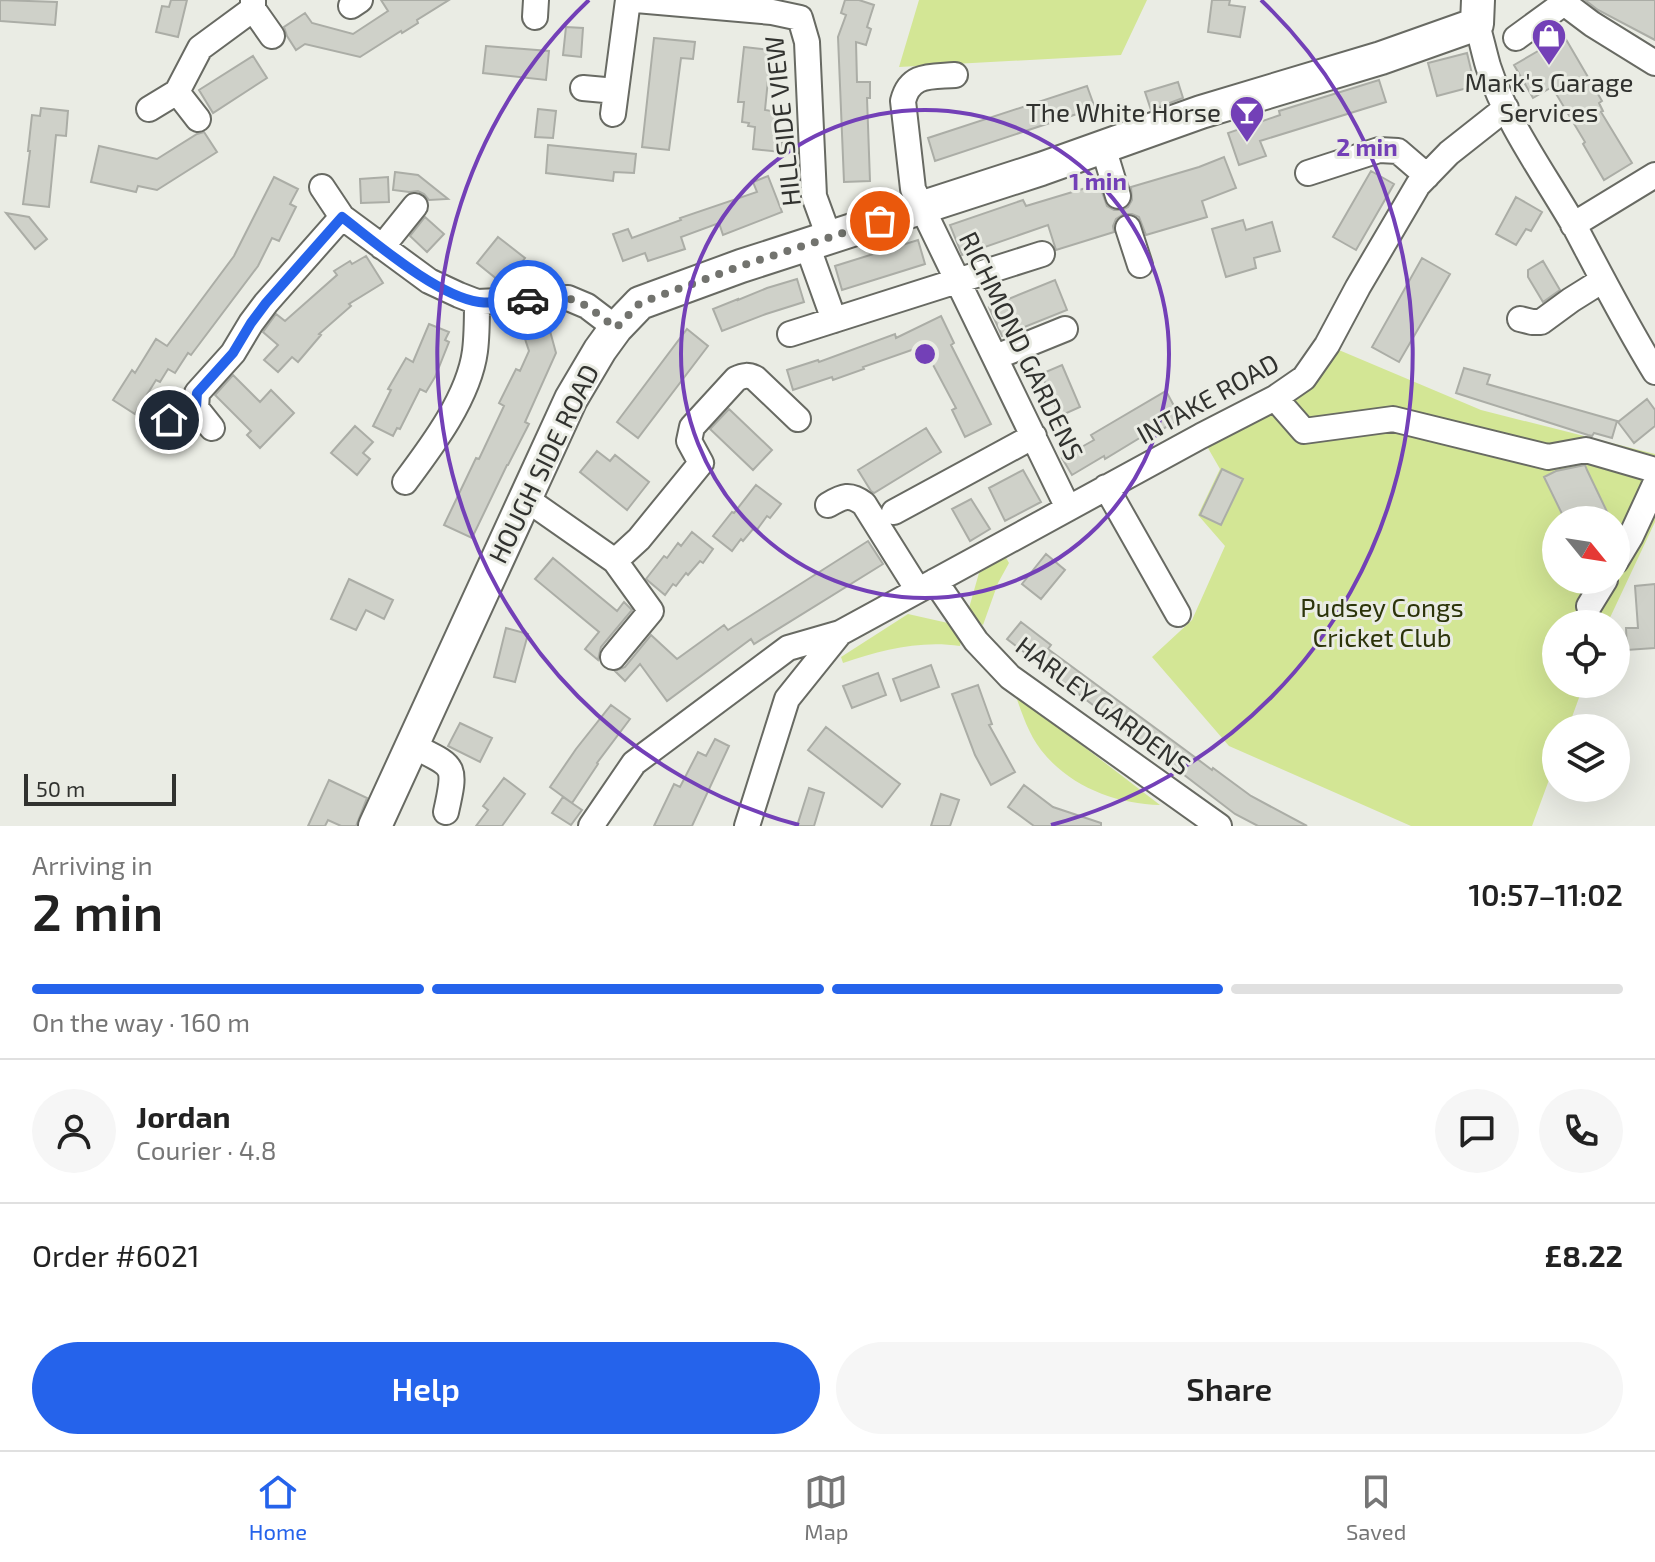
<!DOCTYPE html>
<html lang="en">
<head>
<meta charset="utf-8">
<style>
	body { margin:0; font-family:"Exo 2",sans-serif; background:#f6f6f6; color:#222; height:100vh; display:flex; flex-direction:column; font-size:30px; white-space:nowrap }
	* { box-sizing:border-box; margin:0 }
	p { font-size:26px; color:#767676 }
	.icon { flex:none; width:44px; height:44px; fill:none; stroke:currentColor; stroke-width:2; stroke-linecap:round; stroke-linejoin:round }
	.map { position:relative; height:826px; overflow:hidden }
	.panel { display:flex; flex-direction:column; background:#fff; flex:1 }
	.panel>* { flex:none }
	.needle { width:52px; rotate:120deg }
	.buttons { position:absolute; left:1542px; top:506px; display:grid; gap:16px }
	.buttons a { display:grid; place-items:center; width:88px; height:88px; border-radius:50%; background:#fff; box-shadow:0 8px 32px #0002; font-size:40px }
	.scale { position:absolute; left:24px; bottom:20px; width:152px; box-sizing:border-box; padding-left:8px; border:4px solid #31322f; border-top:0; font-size:22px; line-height:28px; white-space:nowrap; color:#31322f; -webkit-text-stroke:6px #eaece4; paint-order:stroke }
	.pin { position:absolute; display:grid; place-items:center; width:68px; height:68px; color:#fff; margin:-34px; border:4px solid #fff; border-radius:50%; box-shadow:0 2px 8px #0007 }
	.courier { position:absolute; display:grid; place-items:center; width:80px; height:80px; margin:-40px; border:6px solid #2563eb; border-radius:50%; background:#fff; color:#222; box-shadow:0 2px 10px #0007 }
	.summary em { font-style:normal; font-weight:600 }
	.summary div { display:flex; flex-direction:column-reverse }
	.summary { display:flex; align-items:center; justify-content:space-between; height:136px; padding:0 32px }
	h1 { font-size:52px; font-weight:600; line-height:60px }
	.bar { display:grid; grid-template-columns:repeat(4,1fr); gap:12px 8px; align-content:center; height:96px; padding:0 32px }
	.bar i { height:10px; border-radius:6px; background:#e0e0e0 }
	.bar .on { background:#2563eb }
	.bar p { grid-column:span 4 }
	.line { display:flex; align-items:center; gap:20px; padding:0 32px; border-top:2px solid #e0e0e0 }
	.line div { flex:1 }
	.round { display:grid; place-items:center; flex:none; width:84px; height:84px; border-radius:42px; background:#f6f6f6 }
	.primary-button { display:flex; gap:16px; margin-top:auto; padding:16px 32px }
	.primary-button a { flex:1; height:92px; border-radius:48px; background:#2563eb; color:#fff; font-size:32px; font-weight:600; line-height:92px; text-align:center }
	.primary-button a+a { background:#f6f6f6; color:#222 }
	.tabs { display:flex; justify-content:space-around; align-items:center; height:112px; border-top:2px solid #e0e0e0; background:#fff; font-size:22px; color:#767676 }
	.tabs a { display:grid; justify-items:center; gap:4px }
	.tabs .on { color:#2563eb }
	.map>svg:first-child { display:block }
</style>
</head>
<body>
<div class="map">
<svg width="1655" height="826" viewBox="0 0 1655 826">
	<rect width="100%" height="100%" fill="#eaece4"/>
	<path fill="#d3e695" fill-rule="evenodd" d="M919,0h228l-26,55 -222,12z
		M1327,345l154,65 174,44v68l-48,102h-51v60h28l-16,44h-12v33l-24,65h-121l-182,-80 -77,-89 40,-37 33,-74 -27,-31 22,-46 -19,-33 74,-38zM1556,520h60v60h-60z
		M1005,556l4,7 -11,20 -15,42 -10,-5 -4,-12 10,-35z
		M908,614l40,9 13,18 -1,5c-40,-6 -79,4 -117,17l-2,-6z
		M1015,694l145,111c-45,-1 -91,-19 -119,-55 -13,-17 -19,-37 -26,-56z"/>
	<path fill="#cfd1c9" stroke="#abada6" stroke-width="2" d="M0,0l57,2 -2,23 -55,-4z
		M171,0h16l-9,37 -22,-5 6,-26 7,1z
		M381,0h68l-32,20 1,3 -16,10 -1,-2 -41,26 -55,-13 -9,6 -9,-14 -3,-9 21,-14 7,10 41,11 35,-23z
		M845,0h14l15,5 -7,22 4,2 -5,16 -10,-3 1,40h13v16h-3l3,83 -26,1 -6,-145 8,-22 -5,-2z
		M1212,0h18l-1,5 16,2 -5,30 -32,-5z
		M1585,0h70v40l-57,-30z
		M566,27l17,1 -2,29 -18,-2z
		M1564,36l38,65 -3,2 4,8 -2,1 31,51 -28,17 -21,-36 2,-2 -33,-55 -19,11 -19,-33z
		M654,38l41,4 -2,17 -12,-1 -12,92 -27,-3z
		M486,46l63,5 -3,29 -63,-7z
		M744,47l27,3 -6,60 13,2 -3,22h8l-2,18 -28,-3 2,-22 -7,-1 1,-3 -7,-1 2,-20h-6z
		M1467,53l8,33 -38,10 -9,-33z
		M253,56l14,22 -54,35 -14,-23z
		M1379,80l7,22 -126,39 6,15 -27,9 -11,-32 52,-18 -1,-4z
		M1178,82l5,16 -32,12 -6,-18z
		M1087,86l8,22 -160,53 -7,-23z
		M41,108l27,3 -2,25 -10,-1 -7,72 -26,-3 7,-53h-2l4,-36 8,1z
		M538,109l18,2 -3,27 -18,-1z
		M204,132l13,20 -60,38 -19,-4 -2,6 -45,-10 8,-36 58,13 40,-25z
		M548,145l88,9 -2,19 -20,-1 -1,9 -67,-8z
		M1224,157l12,31 -34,13 5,16 -61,18 -7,-18 -7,-3h-8l-8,5 -3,7 1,6 -58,18 -8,-25 -86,30 -12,-30 73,-25 3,6 73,-22 8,22 7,4h8l6,-3 4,-7 -1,-13 68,-20z
		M1371,171l23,13 -38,66 -23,-13z
		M395,172l23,3 30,24 -19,1 -5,-6 -6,-3 -9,1 -16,-2z
		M768,176l14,36 -59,23 -4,-12 -38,14 4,12 -37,12 -3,-8 -22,8 -10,-27 15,-5 4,9 49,-18 -1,-2 77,-26 -4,-10z
		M274,177l24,12 -8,15 6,3 -17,34 -7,-3 -14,28 -67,89 -3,-2 -13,20 -7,-4 -8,13 -4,-2 -21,34 -22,-14 19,-30 3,3 21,-34 11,7 67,-90z
		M388,177l1,25 -28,1 -1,-24z
		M1516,197l26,15 -11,19 -5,-2 -10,16 -20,-11z
		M6,213l23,4 18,22 -12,10z
		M425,217l19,17 -17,18 -17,-16z
		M1243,220l3,10 26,-8 8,29 -26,7 2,10 -30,9 -14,-48z
		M498,237l27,21 -12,16 -7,-5 -8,11 -21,-17z
		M918,240l7,24 -83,26 -7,-24z
		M366,256l17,27 -34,21 2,2 -32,28 2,1 -23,27 -6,-5 -14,15 -14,-12 14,-15 -15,-13 13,-18 9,7 52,-46 -3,-4 16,-10 2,3z
		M1422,258l28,16 -51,88 -27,-15z
		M1543,261l17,29 -17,12 -15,-25v-7z
		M797,279l7,23 -38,12 -44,17 -9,-22 25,-10v1l29,-12z
		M1055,280l12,30 -65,26 -13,-29z
		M941,316l13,27 -3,2 40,79 -26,13 -13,-27 4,-2 -33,-62 -60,21 1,2 -31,11 -1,-3 -39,13 -6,-20 31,-10 1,2 76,-28 1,4z
		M429,324l20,8 -4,8 4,2 -14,35 -9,15 -6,-3 -20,40 -3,-1 -4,8 -20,-10 18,-36 -3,-1 18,-31 7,4z
		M687,329l21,17 -70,92 -21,-16z
		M550,331l6,22 -31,69 4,2 -21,41h-1l-35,73 -28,-13 32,-67 3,1 25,-53 -5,-3 17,-34 4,2 9,-20 -4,-12z
		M1062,365l18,42 -20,9 -19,-42z
		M1464,368l26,7 -3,9 130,37 -5,17 -18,-5 -2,3 -4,-1 -132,-42z
		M233,375l27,27 11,-12 23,23 -34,35 -13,-13 4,-4 -36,-36z
		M1166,391l15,28 -37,20 -1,-3 -38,23 -1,-3 -32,19 -10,-17 32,-18 -3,-5z
		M1647,399l8,11v16l-21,17 -16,-21z
		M729,409l43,41 -19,20 -43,-41z
		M355,426l18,16 -10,11 7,6 -13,16 -26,-22z
		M926,428l15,24 -67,41 -3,-2 -13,-21z
		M597,451l13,10 5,-6 34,27 -22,28 -47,-38z
		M1585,465l2,5 24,50h-46l-21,-43 12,-6z
		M1222,469l21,10 -22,46 -21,-10z
		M1023,470l18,32 -36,19 -16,-33z
		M756,485l25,19 -11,14 -3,-2 -11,15 -3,-2 -10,12 -2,-2 -9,12 -19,-15 19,-24 2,1z
		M971,499l19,30 -20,12 -18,-32z
		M692,532l21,17 -10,14 -3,-2 -12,14 -2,-2 -10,13 -3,-2 -8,11 -19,-16 18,-23 3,2 11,-15 3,3z
		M868,541l15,23 -129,80 -3,-5 -84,62 -27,-37 -15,17 -10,-10 10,-4 26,-32 26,24 47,-34 4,5z
		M1046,554l19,16 -24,29 -19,-15z
		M553,558l64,53 7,-9 8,8 -31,37 -3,13 -13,-11 14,-17 -64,-53z
		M349,579l44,21 -9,19 -18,-9 -10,20 -25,-11z
		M1655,584v64l-28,2 -1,-22h12l-3,-42z
		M1021,622l30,23 -3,4 140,103 24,18 1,-2 38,28 56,30h-49l-23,-12 -228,-175z
		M506,628l22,6 -13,48 -21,-5z
		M931,665l8,22 -38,14 -8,-22z
		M878,673l8,22 -34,13 -9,-22z
		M978,685l14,39 -3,1 26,47 -24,13 -16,-30 -23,-61z
		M611,705l19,14 -33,44 1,1 -26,39 -22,-16 26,-38z
		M460,723l32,15 -12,24 -32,-16z
		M826,727l74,57 -18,23 -74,-57z
		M715,739l14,7 -37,80h-38l20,-42 6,3 18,-35 8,4z
		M504,778l21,16 -23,32h-26l12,-16 -5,-4z
		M329,780l38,18 -11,28h-15l-13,-6 -3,6h-17z
		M1024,785l29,22 48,16v3h-67l-26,-19z
		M809,788l15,5 -10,33h-17z
		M941,794l18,6 -9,26h-19z
		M563,797l19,13 -11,15 -19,-12z"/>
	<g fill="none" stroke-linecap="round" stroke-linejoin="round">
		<defs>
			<path id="minor" d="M253,0v9l19,27
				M636,0l136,12 28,6 7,24 7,154 15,41
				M1560,0l32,24 63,39
				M351,6l9,-6
				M535,17l1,-17
				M1477,24c4,14 7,28 11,42 19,58 57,109 87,161 26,49 51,98 80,145
				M1516,38l48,-35
				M955,75c-24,2 -45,-2 -52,26l10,88 155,319
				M583,88l33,3
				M149,109l28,-17
				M613,114l15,-114
				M198,119l-21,-27 23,-44 53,-39
				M1103,147l15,49
				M1308,173l71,-23 19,1 29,25
				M322,187l20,30
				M1573,225l82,-50
				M1128,228l12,37
				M807,245l27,75
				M382,247l33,-41
				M1520,319l12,3h9l30,-22 32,-20
				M790,334l252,-80
				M996,357l69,-28
				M1275,398l29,33 89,-12 155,38 38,-7 69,20
				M169,420l27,-12
				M212,428l-16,-20 1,-15 36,-40 18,-30 15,-20 76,-86 87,64 30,14 18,7 91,-4 19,8 29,22
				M405,482c27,-36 64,-85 70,-131 2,-16 2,-33 2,-49
				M1106,487l72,127
				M525,498l90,63 24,-22 62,-76 -12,-22 3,-14 44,-48c8,-4 12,-4 19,-1l43,41
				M828,505c15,-9 22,-12 36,-1l54,86
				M894,512l140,-76
				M1616,561l15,-25 24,-52
				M935,581l41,60 34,36 209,149
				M1589,606l16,-26
				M613,657l38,-46 -36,-50
				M411,745c44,22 46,18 35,67
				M591,826l43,-63 154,-115 52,-15 361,-197 74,-38 29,-20 23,-33 31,-58 60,-102 31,-32 57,-45
				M747,826l40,-127 53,-66"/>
			<path id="major" d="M375,826l196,-427 29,-49 16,-22 24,-25 101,-37 300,-97 160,-57 180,-54 96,-34 1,-24"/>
		</defs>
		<use href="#minor" stroke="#686a63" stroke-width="28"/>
		<use href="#major" stroke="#686a63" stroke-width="36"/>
		<use href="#minor" stroke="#fff" stroke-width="24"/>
		<use href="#major" stroke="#fff" stroke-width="32"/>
	</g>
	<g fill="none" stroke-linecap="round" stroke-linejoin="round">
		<path stroke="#72736e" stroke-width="8" stroke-dasharray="0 14.4" d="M528,300l40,-2 19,8 29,22 24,-25 101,-37 139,-45"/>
		<path stroke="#2563eb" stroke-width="10" d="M169,420l27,-12 1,-15 36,-40 18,-30 15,-20 76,-86c34,26 95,79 137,85 16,2 33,-1 49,-2"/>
	</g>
	<g fill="none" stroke="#7340b7" stroke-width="4">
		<circle cx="925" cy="354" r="244"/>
		<path d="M799 825A488 488 0 0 1 589 0M1261 0A488 488 0 0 1 1051 825"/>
	</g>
	<defs>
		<symbol id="shop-pin" viewBox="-11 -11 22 30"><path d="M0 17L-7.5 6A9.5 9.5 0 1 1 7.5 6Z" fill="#7340b7" stroke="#eaece4"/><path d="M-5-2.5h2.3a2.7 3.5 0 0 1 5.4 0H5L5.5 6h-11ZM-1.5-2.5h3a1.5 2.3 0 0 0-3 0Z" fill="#fff"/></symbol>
		<symbol id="bar-pin" viewBox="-11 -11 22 30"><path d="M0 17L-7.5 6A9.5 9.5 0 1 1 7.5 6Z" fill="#7340b7" stroke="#eaece4"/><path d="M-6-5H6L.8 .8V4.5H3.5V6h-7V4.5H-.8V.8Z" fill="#fff"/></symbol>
	</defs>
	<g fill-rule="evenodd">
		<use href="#shop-pin" x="1529" y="16" width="40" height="54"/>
		<use href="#bar-pin" x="1227" y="93" width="40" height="54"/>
	</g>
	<g text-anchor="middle" stroke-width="6" stroke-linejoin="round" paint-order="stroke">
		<g font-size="26" fill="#31322f" stroke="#eaece4">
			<text x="1549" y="92">Mark's Garage<tspan x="1549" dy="30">Services</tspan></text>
			<text x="1221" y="122" text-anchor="end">The White Horse</text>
		</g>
		<g font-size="26" fill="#31322f" stroke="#eaece4">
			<text transform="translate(783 121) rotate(-96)" y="9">HILLSIDE VIEW</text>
			<text transform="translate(1021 346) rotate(64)" y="9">RICHMOND GARDENS</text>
			<text transform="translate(1208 399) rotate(-29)" y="9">INTAKE ROAD</text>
			<text transform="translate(544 464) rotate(-64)" y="9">HOUGH SIDE ROAD</text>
			<text transform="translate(1103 706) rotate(37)" y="9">HARLEY GARDENS</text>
		</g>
		<g font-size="26" fill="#2c340a" stroke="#eaece4">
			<text x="1382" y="617">Pudsey Congs<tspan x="1382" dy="30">Cricket Club</tspan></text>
		</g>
	</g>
	<circle cx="925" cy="354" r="12" fill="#7340b7" stroke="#eaece4" stroke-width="4"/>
	<g font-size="24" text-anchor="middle" font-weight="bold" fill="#7340b7" stroke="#eaece4" stroke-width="6" stroke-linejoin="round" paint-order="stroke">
		<text x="1367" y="156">2 min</text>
		<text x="1098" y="190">1 min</text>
	</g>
</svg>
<div class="buttons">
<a><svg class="needle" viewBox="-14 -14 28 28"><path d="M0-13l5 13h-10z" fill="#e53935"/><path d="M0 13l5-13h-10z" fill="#767676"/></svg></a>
<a><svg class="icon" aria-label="locate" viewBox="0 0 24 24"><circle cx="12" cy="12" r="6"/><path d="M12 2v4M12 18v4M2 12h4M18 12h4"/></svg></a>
<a><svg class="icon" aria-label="layers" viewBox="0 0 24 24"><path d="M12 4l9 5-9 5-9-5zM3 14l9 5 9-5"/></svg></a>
</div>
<div class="scale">50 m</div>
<div class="pin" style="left:880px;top:221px;background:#ea580c"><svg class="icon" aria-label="bag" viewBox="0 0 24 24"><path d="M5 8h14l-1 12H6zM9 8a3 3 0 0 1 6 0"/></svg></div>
<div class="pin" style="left:169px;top:420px;background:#1f2937"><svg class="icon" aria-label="home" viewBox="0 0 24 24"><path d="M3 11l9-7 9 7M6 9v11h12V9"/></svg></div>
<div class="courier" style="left:528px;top:300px"><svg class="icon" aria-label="car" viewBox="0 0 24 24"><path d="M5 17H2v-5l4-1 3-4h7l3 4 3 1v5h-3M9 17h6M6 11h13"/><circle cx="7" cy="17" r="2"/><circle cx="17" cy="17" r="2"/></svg></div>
</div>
<section class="panel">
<div class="summary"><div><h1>2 min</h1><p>Arriving in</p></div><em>10:57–11:02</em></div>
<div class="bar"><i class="on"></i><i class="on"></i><i class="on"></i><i></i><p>On the way · 160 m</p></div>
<div class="line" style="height:144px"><a class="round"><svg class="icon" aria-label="person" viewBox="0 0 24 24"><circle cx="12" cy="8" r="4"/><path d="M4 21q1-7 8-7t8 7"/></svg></a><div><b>Jordan</b><p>Courier · 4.8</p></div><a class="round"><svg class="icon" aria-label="chat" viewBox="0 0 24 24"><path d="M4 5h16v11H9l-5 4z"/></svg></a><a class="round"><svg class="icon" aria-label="phone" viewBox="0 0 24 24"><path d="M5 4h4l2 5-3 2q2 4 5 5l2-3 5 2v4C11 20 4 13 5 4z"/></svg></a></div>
<div class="line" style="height:104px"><div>Order #6021</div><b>£8.22</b></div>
<div class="primary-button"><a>Help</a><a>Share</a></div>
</section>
<nav class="tabs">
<a class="on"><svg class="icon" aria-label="home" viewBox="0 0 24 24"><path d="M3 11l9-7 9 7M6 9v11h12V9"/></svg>Home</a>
<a><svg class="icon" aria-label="map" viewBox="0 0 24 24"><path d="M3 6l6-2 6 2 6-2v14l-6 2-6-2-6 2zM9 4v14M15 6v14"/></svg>Map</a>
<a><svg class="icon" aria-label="saved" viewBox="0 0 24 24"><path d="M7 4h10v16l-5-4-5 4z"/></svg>Saved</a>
</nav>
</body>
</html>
